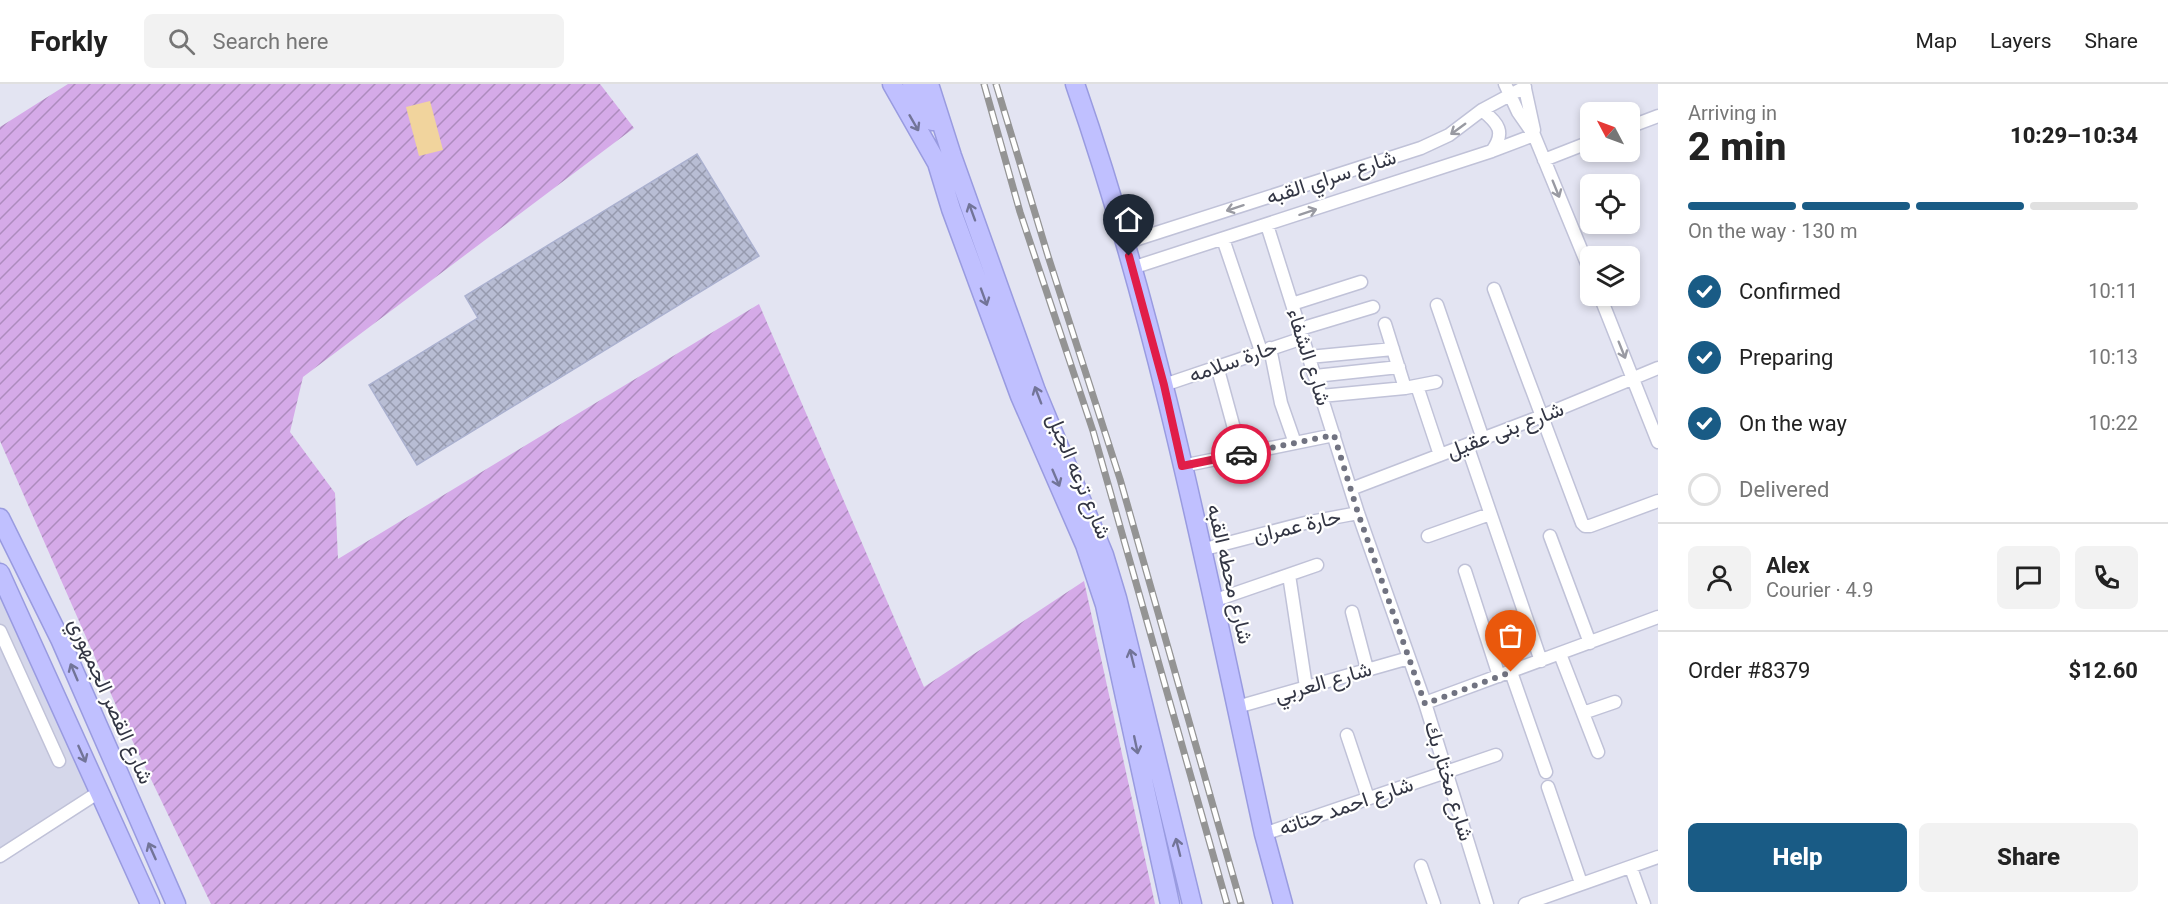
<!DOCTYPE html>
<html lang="en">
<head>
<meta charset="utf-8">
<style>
	body { margin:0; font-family:Roboto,Vazirmatn,sans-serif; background:#f2f2f2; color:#222; height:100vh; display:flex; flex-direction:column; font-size:22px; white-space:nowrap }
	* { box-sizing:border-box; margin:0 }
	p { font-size:20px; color:#767676 }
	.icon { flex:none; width:33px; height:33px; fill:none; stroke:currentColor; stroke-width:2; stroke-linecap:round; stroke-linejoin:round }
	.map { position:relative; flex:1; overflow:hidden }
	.details { display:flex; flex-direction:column; background:#fff; width:510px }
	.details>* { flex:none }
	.needle { width:39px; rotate:311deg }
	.buttons { position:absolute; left:1580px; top:18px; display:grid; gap:12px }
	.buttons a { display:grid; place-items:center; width:60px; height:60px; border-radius:9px; background:#fff; box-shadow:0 3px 9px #0003; font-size:30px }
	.pin { position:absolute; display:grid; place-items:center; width:51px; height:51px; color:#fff; margin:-62px -26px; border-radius:50% 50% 50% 0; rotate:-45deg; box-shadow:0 0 6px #0007 }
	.pin .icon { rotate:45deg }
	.courier { position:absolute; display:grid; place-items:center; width:60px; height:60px; margin:-30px; border:4px solid #e11d48; border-radius:50%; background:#fff; color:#222; box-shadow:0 2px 8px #0007 }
	.summary em { font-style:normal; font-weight:800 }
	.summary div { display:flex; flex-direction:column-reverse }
	.summary { display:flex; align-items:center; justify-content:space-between; height:102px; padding:0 30px }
	h1 { font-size:39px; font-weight:800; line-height:45px }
	.bar { display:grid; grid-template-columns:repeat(4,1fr); gap:9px 6px; align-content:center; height:72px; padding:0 30px }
	.bar i { height:8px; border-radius:4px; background:#e0e0e0 }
	.bar .selected { background:#195b85 }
	.bar p { grid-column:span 4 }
	.line { display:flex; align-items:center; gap:15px; padding:0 30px; border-top:2px solid #e0e0e0 }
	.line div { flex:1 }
	.round { display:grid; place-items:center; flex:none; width:63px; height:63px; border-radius:9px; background:#f2f2f2 }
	ol { padding:0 30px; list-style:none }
	li { display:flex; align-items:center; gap:18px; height:66px }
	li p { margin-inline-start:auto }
	li .icon { padding:6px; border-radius:50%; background:#195b85; color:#fff; stroke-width:4 }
	li:last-child { color:#767676 }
	li i { width:33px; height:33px; border:3px solid #e0e0e0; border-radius:50% }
	.action { display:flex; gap:12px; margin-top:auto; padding:12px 30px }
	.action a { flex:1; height:69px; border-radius:9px; background:#195b85; color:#fff; font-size:24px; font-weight:800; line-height:69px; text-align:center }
	.action a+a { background:#f2f2f2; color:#222 }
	header { display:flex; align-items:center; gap:36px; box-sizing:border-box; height:84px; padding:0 30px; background:#fff; border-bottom:2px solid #e0e0e0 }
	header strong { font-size:28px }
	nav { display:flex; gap:33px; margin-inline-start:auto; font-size:21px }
	.search { width:420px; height:54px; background:#f2f2f2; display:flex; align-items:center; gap:15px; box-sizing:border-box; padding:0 21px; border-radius:9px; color:#767676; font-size:22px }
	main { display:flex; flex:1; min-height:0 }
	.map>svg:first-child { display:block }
</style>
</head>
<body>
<header>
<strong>Forkly</strong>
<div class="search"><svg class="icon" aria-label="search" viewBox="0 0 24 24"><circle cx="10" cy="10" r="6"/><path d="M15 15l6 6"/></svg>Search here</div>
<nav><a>Map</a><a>Layers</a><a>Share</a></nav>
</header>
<main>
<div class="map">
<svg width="1658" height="820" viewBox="0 0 1658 820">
	<defs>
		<pattern id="garden-furrows" width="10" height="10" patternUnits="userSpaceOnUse" patternTransform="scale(1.5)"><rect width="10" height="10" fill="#d5aae8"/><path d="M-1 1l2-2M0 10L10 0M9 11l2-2" fill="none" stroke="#ad8bbe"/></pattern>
		<pattern id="building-cross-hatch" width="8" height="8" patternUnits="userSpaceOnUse" patternTransform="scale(1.5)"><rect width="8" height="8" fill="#b8bdd4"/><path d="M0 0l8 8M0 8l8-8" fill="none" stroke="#969aae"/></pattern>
	</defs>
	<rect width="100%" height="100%" fill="#e3e4f2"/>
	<path fill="#d5d7ea" d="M0,476l19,38 88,198 -107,68z"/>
	<path fill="url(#garden-furrows)" d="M68,0h532l34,44 -331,249 -13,55 45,61 3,66 421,-255 165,383 160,-106 71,323h-944l-89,-185 -122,-278v-314z"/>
	<path fill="#f1d49d" d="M430,17l13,49 -24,6 -13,-49z"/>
	<path fill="url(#building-cross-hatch)" stroke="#abb1cf" stroke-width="1.5" d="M697,70l62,102 -342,209 -48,-80 109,-67 -13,-22z"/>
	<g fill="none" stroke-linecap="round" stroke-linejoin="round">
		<defs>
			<path id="minor" d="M1505,0l13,28 16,23 56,136
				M1524,0l10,46
				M1482,26c16,13 24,22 10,41
				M1629,43l29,-11
				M1544,76l46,-18
				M1267,141l91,288 67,190 62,201
				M1223,155l38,112
				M1125,159l296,-95 28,-13 33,-25 43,-23
				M1132,184l360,-117 42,-16
				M1494,205l88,234 3,3h5l68,-25
				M1600,212l58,146
				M1292,220l69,-22
				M1437,221l46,134
				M1385,240l20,64
				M1300,245l73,-22
				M1270,264l11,55 14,40
				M1309,273l84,-8
				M1217,282l24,88
				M1315,292l84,-9
				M1164,301l139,-47
				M1417,302l23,69
				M1321,312l84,-8 31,-6
				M1467,361l74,216
				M1182,382l152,-31
				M1351,405l191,-73 116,-48
				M1428,452l62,-22
				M1550,452l40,107
				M1201,466l104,-27 53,-10
				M1465,487l34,105
				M1289,491l17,112
				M1213,517l104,-36
				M1352,528l15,57
				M0,547l59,130
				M1560,570l38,98
				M1511,588l35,100
				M1425,619l233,-86
				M1237,623l172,-49
				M1583,629l32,-11
				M1347,651l21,63
				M1548,703l33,96
				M1264,750l232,-79
				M0,772l99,-64
				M1421,782l13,38
				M1631,784l13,36
				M1525,820l133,-47"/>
			<path id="secondary" d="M892,0l45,79 14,46 69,187 65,149 20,60 65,299
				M912,0l20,37
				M929,0l23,72 84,235 68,164 13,43 75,306
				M1075,0c85,244 134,498 189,750l19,70
				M0,434l60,121 116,265
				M0,489l150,331"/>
		</defs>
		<use href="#minor" stroke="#c0c2d8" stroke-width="15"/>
		<use href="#secondary" stroke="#999be0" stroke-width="21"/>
		<use href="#minor" stroke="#fff" stroke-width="12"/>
		<use href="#secondary" stroke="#c0c0ff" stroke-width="18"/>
		<defs>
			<path id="rail" d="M984,0l36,128 73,219 134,473
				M996,0l52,172 72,223 121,425"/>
		</defs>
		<use href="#rail" stroke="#949494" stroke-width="7"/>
		<use href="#rail" stroke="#fff" stroke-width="4.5" stroke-dasharray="14" stroke-linecap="butt"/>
	</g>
	<defs><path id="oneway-shaft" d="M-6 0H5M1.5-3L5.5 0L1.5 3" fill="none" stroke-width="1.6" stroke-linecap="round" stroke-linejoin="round" transform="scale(1.5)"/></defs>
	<g stroke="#727498">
		<use href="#oneway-shaft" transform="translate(914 39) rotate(60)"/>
		<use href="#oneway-shaft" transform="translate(972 128) rotate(-110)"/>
		<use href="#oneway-shaft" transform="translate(984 213) rotate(70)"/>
		<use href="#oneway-shaft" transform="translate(1038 311) rotate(-111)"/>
		<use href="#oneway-shaft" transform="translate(1056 394) rotate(67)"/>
		<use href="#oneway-shaft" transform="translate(1132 574) rotate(-104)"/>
		<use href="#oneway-shaft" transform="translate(74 588) rotate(-113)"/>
		<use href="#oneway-shaft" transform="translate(1136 661) rotate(78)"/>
		<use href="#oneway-shaft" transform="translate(82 670) rotate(66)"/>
		<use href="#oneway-shaft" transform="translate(1178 763) rotate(-104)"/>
		<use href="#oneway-shaft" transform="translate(152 767) rotate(-114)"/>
	</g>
	<g stroke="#999aa2">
		<use href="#oneway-shaft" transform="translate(1458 45) rotate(144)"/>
		<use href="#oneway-shaft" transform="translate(1556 105) rotate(68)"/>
		<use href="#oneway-shaft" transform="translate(1235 124) rotate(162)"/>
		<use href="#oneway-shaft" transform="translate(1308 128) rotate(-18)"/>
		<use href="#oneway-shaft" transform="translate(1622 266) rotate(68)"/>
	</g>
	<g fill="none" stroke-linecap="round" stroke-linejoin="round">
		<path stroke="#717381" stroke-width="6" stroke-dasharray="0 10.8" d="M1241,370l93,-19 24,78 67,191 86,-32"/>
		<path stroke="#e11d48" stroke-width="8" d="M1129,172l35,129 18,81 59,-12"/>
	</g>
	<g text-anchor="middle" stroke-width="4.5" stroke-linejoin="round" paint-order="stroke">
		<g font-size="21" fill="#333644" stroke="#fff">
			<text transform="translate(1331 93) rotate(-18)" y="7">شارع سراي القبه</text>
			<text transform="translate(1309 273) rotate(72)" y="7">شارع الشفاء</text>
			<text transform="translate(1233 277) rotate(-19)" y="7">حارة سلامه</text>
			<text transform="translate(1505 346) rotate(-21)" y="7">شارع بنى عقيل</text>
			<text transform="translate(1079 392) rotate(67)" y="7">شارع ترعه الجبل</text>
			<text transform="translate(1297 442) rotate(-13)" y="7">حارة عمران</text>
			<text transform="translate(1230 490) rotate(77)" y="7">شارع محطه القبه</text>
			<text transform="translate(1323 598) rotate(-16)" y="7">شارع العربي</text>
			<text transform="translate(111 617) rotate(66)" y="7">شارع القصر الجمهوري</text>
			<text transform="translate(1449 697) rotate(73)" y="7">شارع مختار بك</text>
			<text transform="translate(1346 722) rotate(-19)" y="7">شارع احمد حتاته</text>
		</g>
	</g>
</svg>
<div class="buttons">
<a><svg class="needle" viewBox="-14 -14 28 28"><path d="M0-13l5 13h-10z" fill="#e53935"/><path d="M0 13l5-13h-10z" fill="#767676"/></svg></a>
<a><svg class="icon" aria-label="locate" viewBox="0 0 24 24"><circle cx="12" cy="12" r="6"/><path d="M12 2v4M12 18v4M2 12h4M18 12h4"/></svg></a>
<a><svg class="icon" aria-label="layers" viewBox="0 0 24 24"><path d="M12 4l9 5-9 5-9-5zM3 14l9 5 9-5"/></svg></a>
</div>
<div class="pin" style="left:1511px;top:588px;background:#ea580c"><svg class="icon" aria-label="bag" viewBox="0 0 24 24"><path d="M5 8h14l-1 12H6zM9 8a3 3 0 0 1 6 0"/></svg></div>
<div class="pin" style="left:1129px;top:172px;background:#1f2937"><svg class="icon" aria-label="home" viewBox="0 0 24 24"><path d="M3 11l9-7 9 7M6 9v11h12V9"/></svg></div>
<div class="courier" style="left:1241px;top:370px"><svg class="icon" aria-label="car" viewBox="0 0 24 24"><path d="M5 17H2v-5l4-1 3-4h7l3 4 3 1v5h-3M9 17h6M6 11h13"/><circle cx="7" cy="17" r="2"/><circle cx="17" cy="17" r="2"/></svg></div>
</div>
<section class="details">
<div class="summary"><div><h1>2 min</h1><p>Arriving in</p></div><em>10:29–10:34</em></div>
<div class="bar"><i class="selected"></i><i class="selected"></i><i class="selected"></i><i></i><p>On the way · 130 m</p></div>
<ol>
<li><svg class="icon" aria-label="check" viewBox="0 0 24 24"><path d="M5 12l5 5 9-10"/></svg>Confirmed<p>10:11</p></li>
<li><svg class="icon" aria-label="check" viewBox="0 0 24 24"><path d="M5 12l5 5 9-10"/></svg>Preparing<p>10:13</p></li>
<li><svg class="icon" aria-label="check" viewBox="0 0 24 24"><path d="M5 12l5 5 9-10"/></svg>On the way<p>10:22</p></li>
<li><i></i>Delivered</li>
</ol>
<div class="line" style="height:108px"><a class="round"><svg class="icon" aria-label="person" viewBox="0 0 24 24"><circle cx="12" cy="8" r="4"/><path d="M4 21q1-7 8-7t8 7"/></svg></a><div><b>Alex</b><p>Courier · 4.9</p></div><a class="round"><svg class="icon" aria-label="chat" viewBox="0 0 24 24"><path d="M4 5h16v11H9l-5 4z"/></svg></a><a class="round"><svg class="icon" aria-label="phone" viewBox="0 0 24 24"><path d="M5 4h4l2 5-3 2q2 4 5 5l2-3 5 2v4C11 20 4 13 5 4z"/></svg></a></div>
<div class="line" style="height:78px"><div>Order #8379</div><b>$12.60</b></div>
<div class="action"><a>Help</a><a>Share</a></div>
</section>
</main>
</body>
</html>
